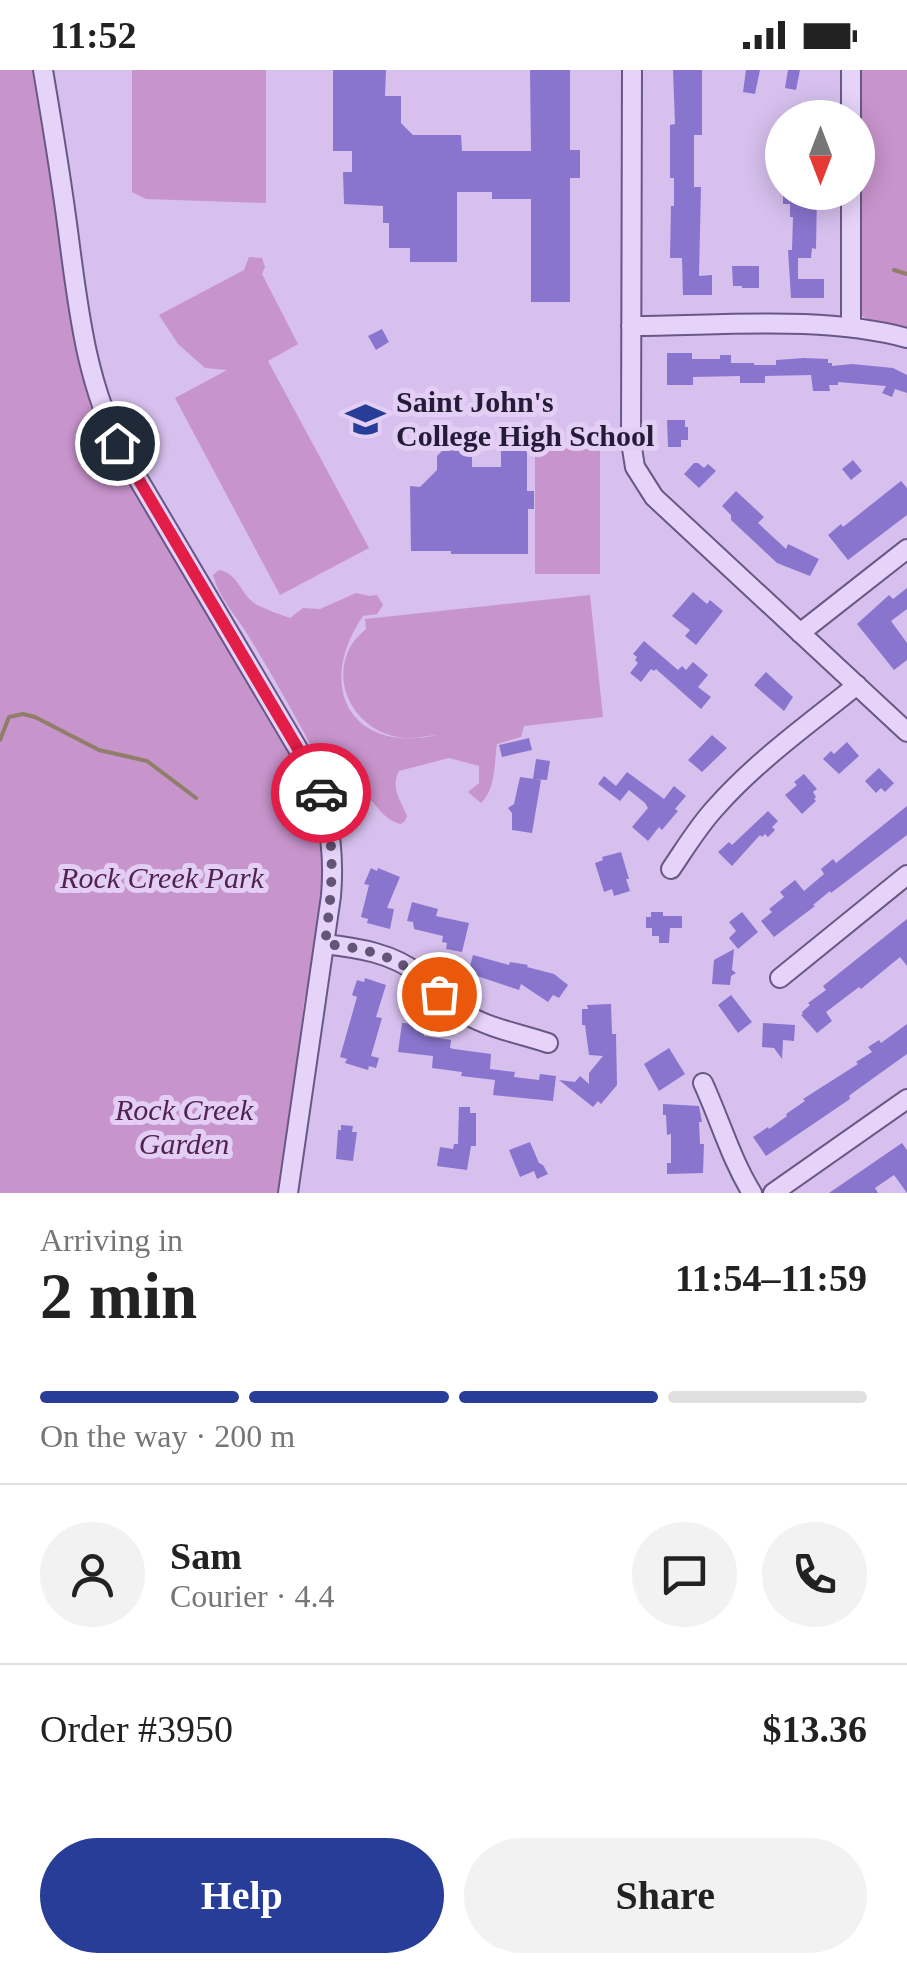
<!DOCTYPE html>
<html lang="en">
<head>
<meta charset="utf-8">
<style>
	body { margin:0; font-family:Georgia,serif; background:#f2f2f2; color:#222; height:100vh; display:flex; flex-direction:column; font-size:38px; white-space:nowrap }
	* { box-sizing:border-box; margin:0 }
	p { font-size:32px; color:#767676 }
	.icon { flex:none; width:55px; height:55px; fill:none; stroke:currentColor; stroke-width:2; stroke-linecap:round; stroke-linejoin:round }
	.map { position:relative; height:1123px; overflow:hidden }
	.details { display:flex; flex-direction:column; background:#fff; flex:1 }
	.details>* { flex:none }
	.needle { width:65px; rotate:180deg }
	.buttons { position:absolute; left:765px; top:30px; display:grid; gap:20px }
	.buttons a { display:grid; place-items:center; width:110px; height:110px; border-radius:50%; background:#fff; box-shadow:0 5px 25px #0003; font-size:50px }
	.pin { position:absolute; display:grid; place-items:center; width:85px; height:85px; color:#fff; margin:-42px; border:5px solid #fff; border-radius:50%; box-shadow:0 2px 10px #0007 }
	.courier { position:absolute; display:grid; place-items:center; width:100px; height:100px; margin:-50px; border:8px solid #e11d48; border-radius:50%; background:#fff; color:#222; box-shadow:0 2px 12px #0007 }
	.head em { font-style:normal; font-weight:700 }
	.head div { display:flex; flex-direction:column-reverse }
	.head { display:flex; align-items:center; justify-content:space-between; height:170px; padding:0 40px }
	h1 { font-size:65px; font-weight:700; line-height:75px }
	.bar { display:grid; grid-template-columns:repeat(4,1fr); gap:15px 10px; align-content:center; height:120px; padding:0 40px }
	.bar i { height:12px; border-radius:8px; background:#e0e0e0 }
	.bar .selected { background:#273d97 }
	.bar p { grid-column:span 4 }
	.line { display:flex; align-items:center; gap:25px; padding:0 40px; border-top:2px solid #e0e0e0 }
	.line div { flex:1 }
	.round { display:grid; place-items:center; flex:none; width:105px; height:105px; border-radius:52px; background:#f2f2f2 }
	.button { display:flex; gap:20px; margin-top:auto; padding:20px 40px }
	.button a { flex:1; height:115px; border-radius:60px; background:#273d97; color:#fff; font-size:40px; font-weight:700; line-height:115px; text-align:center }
	.button a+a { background:#f2f2f2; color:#222 }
	.status { display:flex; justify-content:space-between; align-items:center; height:70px; padding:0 50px; background:#fff; direction:ltr }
	.status svg { height:28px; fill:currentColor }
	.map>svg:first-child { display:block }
</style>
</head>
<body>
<div class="status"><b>11:52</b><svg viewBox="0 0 49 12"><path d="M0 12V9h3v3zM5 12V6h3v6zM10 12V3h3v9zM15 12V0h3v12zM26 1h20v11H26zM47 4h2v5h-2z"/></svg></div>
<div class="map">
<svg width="907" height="1123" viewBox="0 0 907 1123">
	<rect width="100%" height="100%" fill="#d7c0ee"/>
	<path fill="#c894cc" d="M0,0h32l50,291 227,421 15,47 2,40 -9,77 -13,56 -22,191h-282z
		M132,0h134v133l-120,-4 -14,-7z
		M861,0h46v259l-40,-10 -7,-4z
		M249,187l13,1 3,9 -3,7 36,70 -30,17 101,187 -89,47 -105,-197 52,-28 -22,-2 -27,-24 -19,-29 85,-45z
		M535,373h65v131h-65z
		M219,500c20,3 21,25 38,35 10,5 22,9 33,13l13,-10 17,1 36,-16 13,3 8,-1 6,10 -6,9 -14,2c-48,70 -13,138 74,119 -12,1 -27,5 -39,2 -41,-7 -68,-51 -48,-90 4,-7 10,-13 16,-18l-1,-10 225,-24 13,122 -79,9 -3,11 -24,7c-3,20 -1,45 -16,59l-13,-11 11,-9v-17l-30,-8 -50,13c-9,17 2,29 8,45l-2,5 -4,3c-20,-4 -24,-23 -41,-32 -10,-5 -6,1 -17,-3 -8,-3 -14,-11 -19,-18 -23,-46 -49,-91 -76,-136 -12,-19 -29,-37 -35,-60z"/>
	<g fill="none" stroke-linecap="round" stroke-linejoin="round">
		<path stroke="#8e7e6a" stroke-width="4" d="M894,200l13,4
			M0,670l9,-23 14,-3 12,3 64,33 48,11 49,37"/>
	</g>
	<path fill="#8975cd" d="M333,0h53l-1,26h16v27l12,12h48l1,16h69l-1,-81h40v80h10v28h-10v124h-39v-103h-39v-7h-35v70h-47v-14h-21v-25h-6v-17l-39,-2 -1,-32h9v-21h-19z
		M673,0h29v65h-8v52h7l-2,89 13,-1v20h-29l-1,-37h-12l1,-52h3v-28h-4v-53l5,-1z
		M746,0h14l-5,24 -12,-2z
		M788,0h12l-4,20 -11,-2z
		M783,122h34l-1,57 -4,-1 -1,10h-13v21h26v19h-33l-3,-48h4l1,-33h-3v-13h-7z
		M732,196h27v22h-17v-2h-9z
		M382,259l7,13 -13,8 -8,-14z
		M667,283h25v6h28v-4h11v8h23v2h22v-5l28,-2 24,1v4h4v3l20,-2 41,4 14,7v18l-12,-4 -3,8 -10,-4 4,-7 -48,-4v3h-9l1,6h-17l-2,-16 -46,1v7h-25v-7l-47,1v8h-26z
		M667,350h18v7h3v13h-7v7h-13z
		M501,376h26v45h7v18h-6v45h-77v-3h-40l-1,-65 10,1 17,-17v-14l8,-8h17v3h10v16h29z
		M853,390l9,11 -11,9 -9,-11z
		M694,393h4l6,5 4,-4 8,7 -17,17 -15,-14z
		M901,411l6,7v27l-59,45 -20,-25 13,-11 2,3z
		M736,421l28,26 -6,6 28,26 2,-5 31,15 -9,17 -33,-13 -46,-43v-5l-9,-9z
		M907,518v21l-16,12 16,22v17l-13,10 -37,-46 32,-29 4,4z
		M693,522l14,12 3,-4 13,11 -27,34 -11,-9 5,-6 -18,-14z
		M644,571l34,29 4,-4 4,4 7,-8 15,13 -10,12 13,10 -10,12 -45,-40 -2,2 -3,-2 -10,13 -11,-9 8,-10 -3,-3 2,-3 -4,-3z
		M766,602l27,25 -9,14 -30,-26z
		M712,665l15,13 -25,24 -14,-12z
		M529,668l3,12 -30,7 -3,-12z
		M847,672l12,14 -20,18 -16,-15 8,-8 3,3z
		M536,689l14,2 -3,19 -14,-1z
		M879,698l15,15 -9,9 -4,-4 -5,5 -11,-12z
		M627,702l37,27 10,-13 12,10 -11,13 3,2 -16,19 -3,-3 -11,14 -16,-14 16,-19 -3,-5 -16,-13 -9,11 -22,-17 6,-8 12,10z
		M804,704l13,15 -4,3 3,5 -2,2 2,2 -14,13 -17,-19 12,-10 -3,-3z
		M520,707l21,3 -9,53 -20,-3v-17l-4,-5 6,-4z
		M907,736v29l-76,58 -1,-2 -17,14 2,1 -41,31 -13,-16 11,-9 -3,-3 15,-12 -4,-5 15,-12 9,11 20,-17 -3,-5 12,-10 3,4z
		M768,741l10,10 -6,6 3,3 -7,7 -3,-3 -3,3 -2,-2 -28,31 -14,-14 11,-10 3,3z
		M621,782l6,20 2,7h-3l4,12 -16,5 -2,-7 -8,3 -9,-29 8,-3 -1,-3z
		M371,798l6,3 1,-3 22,9 -13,31 7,1 -4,20 -23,-6 1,-4 -7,-2 8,-32 -5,-1z
		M412,832l26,7 -2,7 33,7 -7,29 -16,-3 1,-6 -5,-1 1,-6 -29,-7 -1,-7 -6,-1z
		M651,842h12v4h19v12h-12l-1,15h-10v-7h-7v-8h-6v-11h5z
		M742,842l16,20 -20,17 -9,-11 7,-7 -7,-9z
		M907,849v47l-7,-9 -39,32 -2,-2 -33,25 6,9 -15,12 -16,-18 2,-1 -1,-2 8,-7 -2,-2 18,-13 -3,-4z
		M734,879l-2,21 4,3 -5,3 -1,9 -18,-1 2,-24z
		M473,885l36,10 1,-3 18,3 -1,2 27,7 14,11 -9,13 -6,-3 -5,7 -27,-18 -2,6 -51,-17z
		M365,908l21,7 -10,32 6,1 -11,38 8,2 -3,10 -7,-2 -1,4 -23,-7 2,-4 -7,-2 17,-60 -5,-2 5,-15 7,2z
		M731,925l21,27 -14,11 -20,-28z
		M611,934l1,30h4l1,51 -16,19 -3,-3 -5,6 -34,-27 16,2 5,-6 9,8v-11l14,-17 -14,-1 -4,-30h-3v-16h6l-1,-4z
		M402,953l15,1v5l7,1v6l27,4 -1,8 4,1 37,5 -1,15 25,3 -1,5 25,3 1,-6 16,2 -3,25 -60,-6 2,-15 -34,-4 1,-4 -30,-4 1,-12 -35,-4z
		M763,953l32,2 -1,16 -11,-1 -1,19 -8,-11 -12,-1z
		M907,954v30l-53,38 -5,4 1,3 -84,57 -13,-19 15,-10 1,2 18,-13 -1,-2 19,-13 -2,-2 55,-35 -2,-2 16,-10 -4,-5 11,-7 2,3z
		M669,978l16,26 -26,17 -15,-27z
		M663,1034l36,2 3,16h-3l1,22h4l-1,29 -36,1v-11h4v-29l-4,1 -1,-20h-3z
		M459,1037h11v6h6v33h-5l-4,24 -30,-4 3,-19 13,2 1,-5h4z
		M341,1055l12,1 -1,6h5l-4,29 -17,-2 2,-29h3z
		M530,1072l9,21 4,2 5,9 -11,5 -3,-8 -14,6 -11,-27z
		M902,1073l5,7v43l-13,-18 -19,13 3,5h-49z"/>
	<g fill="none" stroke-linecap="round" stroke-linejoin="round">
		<defs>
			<path id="minor" d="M43,0c9,53 18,107 25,161 10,76 18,155 56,224l183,309c22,42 28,85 24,132l-43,297
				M632,0l-1,372 4,25 19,30 253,235
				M851,48v-48
				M631,256c89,0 190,-11 276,12
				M851,257v-135
				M800,563l107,-84
				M671,799c15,-22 28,-44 46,-63 41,-46 92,-82 140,-121
				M325,874c33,4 68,9 95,31 16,14 28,30 47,40 25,14 54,19 81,28
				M780,908l127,-103
				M703,1013c17,37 28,76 49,110
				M773,1123l134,-94"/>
		</defs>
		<use href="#minor" stroke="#685887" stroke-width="22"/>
		<use href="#minor" stroke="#e6d3f9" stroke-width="18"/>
	</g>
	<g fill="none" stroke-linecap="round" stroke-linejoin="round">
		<path stroke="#635576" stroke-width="10" stroke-dasharray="0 18" d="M321,723c16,51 11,98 4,151 47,5 80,14 114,50"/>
		<path stroke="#e11d48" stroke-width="12" d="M117,373l190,321 14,29"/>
	</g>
	<defs>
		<symbol id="school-bare" viewBox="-9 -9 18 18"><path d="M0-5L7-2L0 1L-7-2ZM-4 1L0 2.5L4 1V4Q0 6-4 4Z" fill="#273d97" stroke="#e3cff5" stroke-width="2.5" paint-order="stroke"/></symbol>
	</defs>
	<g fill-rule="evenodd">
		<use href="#school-bare" x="338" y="322" width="55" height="55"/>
	</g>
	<g text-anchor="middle" stroke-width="10" stroke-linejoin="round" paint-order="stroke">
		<g font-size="30" font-weight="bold" fill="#241c36" stroke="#e3cff5" text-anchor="start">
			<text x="396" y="342">Saint John's<tspan x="396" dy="34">College High School</tspan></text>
		</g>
		<g font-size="30" font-style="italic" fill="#532350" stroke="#e3cff5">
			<text x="162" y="818">Rock Creek Park</text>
			<text x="184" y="1050">Rock Creek<tspan x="184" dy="34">Garden</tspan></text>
		</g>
	</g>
</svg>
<div class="buttons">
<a><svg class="needle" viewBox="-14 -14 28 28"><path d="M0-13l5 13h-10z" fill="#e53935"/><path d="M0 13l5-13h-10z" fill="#767676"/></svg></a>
</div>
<div class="pin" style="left:439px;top:924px;background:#ea580c"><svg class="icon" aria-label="bag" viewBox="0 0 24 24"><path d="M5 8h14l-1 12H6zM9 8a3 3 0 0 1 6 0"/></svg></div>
<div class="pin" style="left:117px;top:373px;background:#1f2937"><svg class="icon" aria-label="home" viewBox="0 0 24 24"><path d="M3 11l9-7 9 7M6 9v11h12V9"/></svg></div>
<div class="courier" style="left:321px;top:723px"><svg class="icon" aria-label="car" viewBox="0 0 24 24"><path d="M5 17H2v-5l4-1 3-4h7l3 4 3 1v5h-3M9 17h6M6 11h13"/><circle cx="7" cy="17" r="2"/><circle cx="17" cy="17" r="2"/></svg></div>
</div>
<section class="details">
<div class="head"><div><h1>2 min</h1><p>Arriving in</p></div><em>11:54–11:59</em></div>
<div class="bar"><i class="selected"></i><i class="selected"></i><i class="selected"></i><i></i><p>On the way · 200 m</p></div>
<div class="line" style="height:180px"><a class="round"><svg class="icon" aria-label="person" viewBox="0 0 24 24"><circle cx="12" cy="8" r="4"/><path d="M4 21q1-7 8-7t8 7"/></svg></a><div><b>Sam</b><p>Courier · 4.4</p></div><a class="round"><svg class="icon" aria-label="chat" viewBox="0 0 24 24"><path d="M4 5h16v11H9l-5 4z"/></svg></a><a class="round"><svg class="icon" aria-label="phone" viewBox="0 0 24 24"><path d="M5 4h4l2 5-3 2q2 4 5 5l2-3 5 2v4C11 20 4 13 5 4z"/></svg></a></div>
<div class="line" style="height:130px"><div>Order #3950</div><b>$13.36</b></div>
<div class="button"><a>Help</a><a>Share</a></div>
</section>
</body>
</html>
